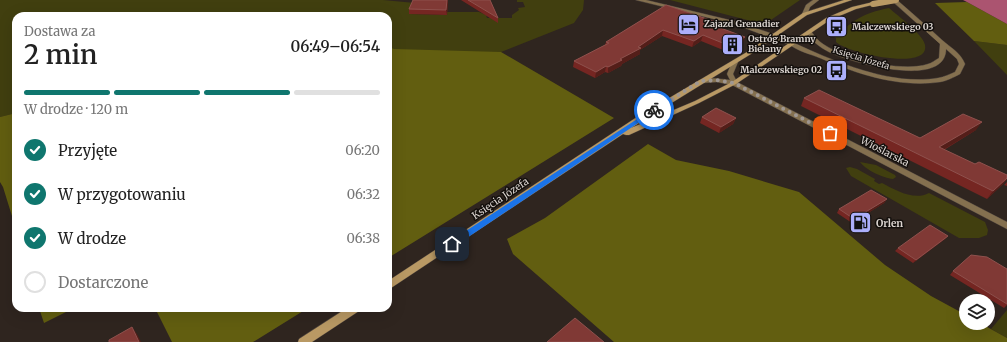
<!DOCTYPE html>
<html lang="pl">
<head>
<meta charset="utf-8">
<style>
	body { margin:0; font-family:Merriweather,serif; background:#f6f6f6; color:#222; height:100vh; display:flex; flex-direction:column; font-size:15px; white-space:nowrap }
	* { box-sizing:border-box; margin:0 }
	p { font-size:13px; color:#767676 }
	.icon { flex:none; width:22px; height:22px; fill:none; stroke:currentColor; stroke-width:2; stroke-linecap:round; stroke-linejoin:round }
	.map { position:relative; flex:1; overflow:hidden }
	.drawer { position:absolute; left:12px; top:12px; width:380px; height:300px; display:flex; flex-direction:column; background:#fff; border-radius:12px; box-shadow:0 4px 16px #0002 }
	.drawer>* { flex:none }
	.buttons { position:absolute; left:959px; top:294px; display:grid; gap:8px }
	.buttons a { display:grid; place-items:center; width:36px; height:36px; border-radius:50%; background:#fff; box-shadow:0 4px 16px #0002; font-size:20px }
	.pin { position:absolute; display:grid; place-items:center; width:34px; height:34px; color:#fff; margin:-17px; border-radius:8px; box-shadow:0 2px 6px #0006 }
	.courier { position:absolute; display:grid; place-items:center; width:40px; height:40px; margin:-20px; border:3px solid #1a73e8; border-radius:50%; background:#fff; color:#222; box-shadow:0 1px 5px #0007 }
	.overview em { font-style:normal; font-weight:600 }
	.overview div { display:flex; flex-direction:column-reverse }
	.overview { display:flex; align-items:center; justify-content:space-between; height:68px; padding:0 12px }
	h1 { font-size:26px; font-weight:600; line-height:30px }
	.bar { display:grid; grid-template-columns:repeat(4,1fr); gap:6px 4px; align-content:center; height:48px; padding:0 12px }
	.bar i { height:5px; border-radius:3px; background:#e0e0e0 }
	.bar .selected { background:#0f766e }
	.bar p { grid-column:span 4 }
	ol { padding:0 12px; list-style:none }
	li { display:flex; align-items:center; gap:12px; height:44px }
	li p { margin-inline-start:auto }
	li .icon { padding:4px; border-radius:50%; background:#0f766e; color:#fff; stroke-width:4 }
	li:last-child { color:#767676 }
	li i { width:22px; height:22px; border:2px solid #e0e0e0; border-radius:50% }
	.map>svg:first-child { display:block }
</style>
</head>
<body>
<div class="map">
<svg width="1007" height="342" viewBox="0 0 1007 342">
	<rect width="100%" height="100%" fill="#2f251f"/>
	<path fill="#413f0f" d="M0,0h383l32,3 -5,11 36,1 1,-3h32l7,3 1,3h25v-3l7,-5 -1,-2 7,-1 -2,-5h-6v-2h67l-1,10 -9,13 -73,29 -107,7 -6,-1v-42h-372v97l-16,4z
		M670,0h130l-32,22 -17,-1z
		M889,8c9,8 34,26 36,37 5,27 -78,8 -89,-3v-4l-2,-1c22,-18 27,-23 55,-29z
		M974,41l33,4v30z
		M860,162l16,3 19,10 1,2 -3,2c-10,-1 -27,-9 -33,-17z
		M850,167l7,2 18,10 -1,2 5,3 3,-1c13,7 32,18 47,10l56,29 3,8 -1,5 -8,3h-20l-108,-62 -5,-8z
		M1007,310v28l-16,-9z"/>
	<path fill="#625e10" d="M967,2l40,22v21l-33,-4 -39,-38z
		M388,47l6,2 107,3 113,66 -226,140z
		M16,113v116l-13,-42 -3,-5v-65z
		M648,144l28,16 53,11 70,21 86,73 46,31 35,19v8h14l27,15v4h-393l-101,-88 -6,-15 38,-21z
		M39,308h35l-30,15z
		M155,308h153l-55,34h-81z"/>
	<path fill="#ab5470" d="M963,0h44v24l-40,-22z"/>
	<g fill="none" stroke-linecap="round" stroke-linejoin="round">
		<defs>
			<path id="minor" d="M636,0h10l92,22 38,13 19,9 -3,2 -2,-1 -56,-21z
				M735,60l3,2 -5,12 4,8 270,140v7l-275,-144 -15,-3 -16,1 -3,-2c8,-5 22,-2 32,-1l-3,-6 5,-12z"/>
			<path id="tertiary" d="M813,0h6l-9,7 -3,8h-4l-1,-1 4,-9z
				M891,0h6c15,13 30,26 45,40 9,8 18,12 23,24l-5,10c-6,3 -13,7 -20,8 -41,6 -83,-8 -120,-24 -10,-4 -23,-7 -31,-14l3,-2 2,1c42,19 97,43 144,35 6,-1 12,-4 17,-6l4,-8 -2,-5 -11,-10c0,41 -97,13 -117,3 -10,-5 -17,-11 -23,-20l5,-1c2,3 5,7 8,10 20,17 83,32 109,23 4,-1 7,-4 11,-6l1,-14z"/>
			<path id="secondary" d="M844,0h8l-45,15 -56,39 -120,74 64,-27 37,-19 94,-64 26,-11 21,-5 3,2 -20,5 -26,11 -94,64 -37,19 -70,32h-3l-3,-1 -235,156v-9l249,-164 110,-65 56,-39z
				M347,308h13l-1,3 -47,31h-14l1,-3z"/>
		</defs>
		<use href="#minor" stroke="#4b413b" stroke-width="1"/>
		<use href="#tertiary" stroke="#4b413b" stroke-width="1"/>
		<use href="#secondary" stroke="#4b413b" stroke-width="1"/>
		<use href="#minor" fill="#84704f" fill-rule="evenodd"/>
		<use href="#tertiary" fill="#84704f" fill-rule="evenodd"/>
		<use href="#secondary" fill="#b99964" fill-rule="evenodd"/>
		<defs>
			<path id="secondary-bridge" d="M873,4l23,-4"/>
		</defs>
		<use href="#secondary-bridge" stroke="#4b413b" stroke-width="6" stroke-linecap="butt"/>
		<use href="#secondary-bridge" stroke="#b99964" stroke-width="6"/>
	</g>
	<path fill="#752622" d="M413,0h35l-1,15 -38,-1v-5z
		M461,0h29l8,18v5z
		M666,5l53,18 -1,4 25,16 -15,9 -27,-11 -9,6 -30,-11 -22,14v4l-18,10 -1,2 -13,7 -3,-1 -10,6 -22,-11 1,-6 31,-16 1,-3z
		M804,98l116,40 56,-8 -32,20 31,14 32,11v4l-5,6 -15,14 -186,-93z
		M702,117l34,1 -3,6 -14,9 -19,-10z
		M1007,182v4l-3,-1z
		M887,199l-3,4 -32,20 -15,-10 2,-4z
		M948,236l-3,3 -32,24 -18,-12 3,-3z
		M1007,269v36l-3,3 -54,-33 3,-4z"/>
	<path fill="#541e19" d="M447,0h1l-1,15 -1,-5z
		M663,30l-1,6 -22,14v4l-18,10 -1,2 -13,7v-6z
		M703,35l-2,6 -9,6 2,-6z
		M745,37l-2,6 -15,9 2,-6z
		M606,66l-1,6 -10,6 1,-6z
		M736,118l-3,6 -14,9 2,-6z
		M982,122l-6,8 -43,26 6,-9z
		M1007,178l-5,7 -15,14 6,-8z
		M887,199l-3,4 -32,20 2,-4z
		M948,236l-3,3 -32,24 3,-3z
		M132,327l5,7 4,8h-2z"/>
	<path fill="#803935" stroke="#8e514d" d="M413,0h34l-1,10 -37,-1z
		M468,0h22l8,18z
		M666,5l53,18 -4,3 30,11 -15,9 -27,-11 -9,6 -31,-11 -25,17 3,1 -21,11 2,1 -14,7 -2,-1 -10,6 -22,-11 35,-18 -3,-1z
		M819,90l101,48 43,-24 19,8 -43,25 36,17 4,-2 28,13v3l-14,13 -189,-93z
		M716,108l20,10 -15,9 -19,-10z
		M871,190l16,9 -33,20 -15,-10z
		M930,225l18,11 -32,24 -18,-12z
		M971,255l16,2 20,12v35l-54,-33z
		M575,318l29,24h-57z
		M132,327l7,15h-30v-2z"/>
	<path fill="#1a73e8" d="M654,108l3,2 -1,1 -201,135h-6v-4z"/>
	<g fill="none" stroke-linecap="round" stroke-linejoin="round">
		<path stroke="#9f9792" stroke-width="4" stroke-dasharray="0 7.2" d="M654,110l47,-29 16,-1 17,3 96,50"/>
	</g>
	<defs>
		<symbol id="hotel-square" viewBox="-11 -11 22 22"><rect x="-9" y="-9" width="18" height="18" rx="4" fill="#acaffb" stroke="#130f0c"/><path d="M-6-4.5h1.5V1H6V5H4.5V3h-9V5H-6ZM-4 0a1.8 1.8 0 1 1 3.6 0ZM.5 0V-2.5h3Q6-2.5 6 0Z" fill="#111"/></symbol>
		<symbol id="bus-square" viewBox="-11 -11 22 22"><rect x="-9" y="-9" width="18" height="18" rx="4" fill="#acaffb" stroke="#130f0c"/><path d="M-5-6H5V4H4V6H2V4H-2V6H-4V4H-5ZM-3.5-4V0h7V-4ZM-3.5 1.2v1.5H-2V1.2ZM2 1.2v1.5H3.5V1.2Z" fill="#111"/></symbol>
		<symbol id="building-square" viewBox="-11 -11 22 22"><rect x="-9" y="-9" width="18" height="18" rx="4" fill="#acaffb" stroke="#130f0c"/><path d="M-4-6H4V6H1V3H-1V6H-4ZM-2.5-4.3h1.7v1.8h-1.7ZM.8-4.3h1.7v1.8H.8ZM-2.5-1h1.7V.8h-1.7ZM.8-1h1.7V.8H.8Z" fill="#111"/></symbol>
		<symbol id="fuel-square" viewBox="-11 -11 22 22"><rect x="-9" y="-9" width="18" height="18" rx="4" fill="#acaffb" stroke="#130f0c"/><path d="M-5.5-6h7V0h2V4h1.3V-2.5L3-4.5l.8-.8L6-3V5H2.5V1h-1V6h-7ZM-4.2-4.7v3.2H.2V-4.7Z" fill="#111"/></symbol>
	</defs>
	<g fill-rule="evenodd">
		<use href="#hotel-square" x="676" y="12" width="25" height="25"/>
		<use href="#bus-square" x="824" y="14" width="25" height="25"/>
		<use href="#building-square" x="720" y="32" width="25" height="25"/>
		<use href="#bus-square" x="824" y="58" width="25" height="25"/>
		<use href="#fuel-square" x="848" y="210" width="25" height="25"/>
	</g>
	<g text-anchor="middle" stroke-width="3" stroke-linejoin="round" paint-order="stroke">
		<g font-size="9" font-weight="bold" fill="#dbd4d0" stroke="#130f0c" text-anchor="start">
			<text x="704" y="27">Zajazd Grenadier</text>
			<text x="852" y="30">Malczewskiego 03</text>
			<text x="748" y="42">Ostróg Bramny<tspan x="748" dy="10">Bielany</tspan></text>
			<text x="822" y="73" text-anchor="end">Malczewskiego 02</text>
		</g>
		<g font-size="9" fill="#dbd4d0" stroke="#130f0c">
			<text transform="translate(861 58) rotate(17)" y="3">Księcia Józefa</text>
		</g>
		<g font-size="10" fill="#dbd4d0" stroke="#130f0c">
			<text transform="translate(885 151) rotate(27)" y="4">Wioślarska</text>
			<text transform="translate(500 198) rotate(-34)" y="4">Księcia Józefa</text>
		</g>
		<g font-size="10" font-weight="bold" fill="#dbd4d0" stroke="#130f0c" text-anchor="start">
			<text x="876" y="227">Orlen</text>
		</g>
	</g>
</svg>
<div class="buttons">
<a><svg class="icon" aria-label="layers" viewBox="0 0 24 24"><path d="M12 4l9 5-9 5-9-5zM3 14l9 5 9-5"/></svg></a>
</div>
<div class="pin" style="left:830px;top:133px;background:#ea580c"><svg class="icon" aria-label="bag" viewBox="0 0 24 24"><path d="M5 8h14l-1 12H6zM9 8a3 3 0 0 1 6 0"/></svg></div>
<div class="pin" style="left:452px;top:244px;background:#1f2937"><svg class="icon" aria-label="home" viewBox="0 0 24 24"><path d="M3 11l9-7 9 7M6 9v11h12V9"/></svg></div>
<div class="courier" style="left:654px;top:110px"><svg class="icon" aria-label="bike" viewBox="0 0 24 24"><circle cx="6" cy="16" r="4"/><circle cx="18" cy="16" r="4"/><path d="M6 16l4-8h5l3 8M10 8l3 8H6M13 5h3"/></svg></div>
<section class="drawer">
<div class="overview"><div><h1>2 min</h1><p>Dostawa za</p></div><em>06:49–06:54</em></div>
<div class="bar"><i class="selected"></i><i class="selected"></i><i class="selected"></i><i></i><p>W drodze · 120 m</p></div>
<ol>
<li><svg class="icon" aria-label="check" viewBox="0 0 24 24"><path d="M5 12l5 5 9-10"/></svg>Przyjęte<p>06:20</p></li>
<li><svg class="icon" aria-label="check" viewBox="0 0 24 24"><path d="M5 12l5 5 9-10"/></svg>W przygotowaniu<p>06:32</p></li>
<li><svg class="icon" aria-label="check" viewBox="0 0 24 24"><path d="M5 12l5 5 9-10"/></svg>W drodze<p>06:38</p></li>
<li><i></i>Dostarczone</li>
</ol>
</section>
</div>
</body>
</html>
